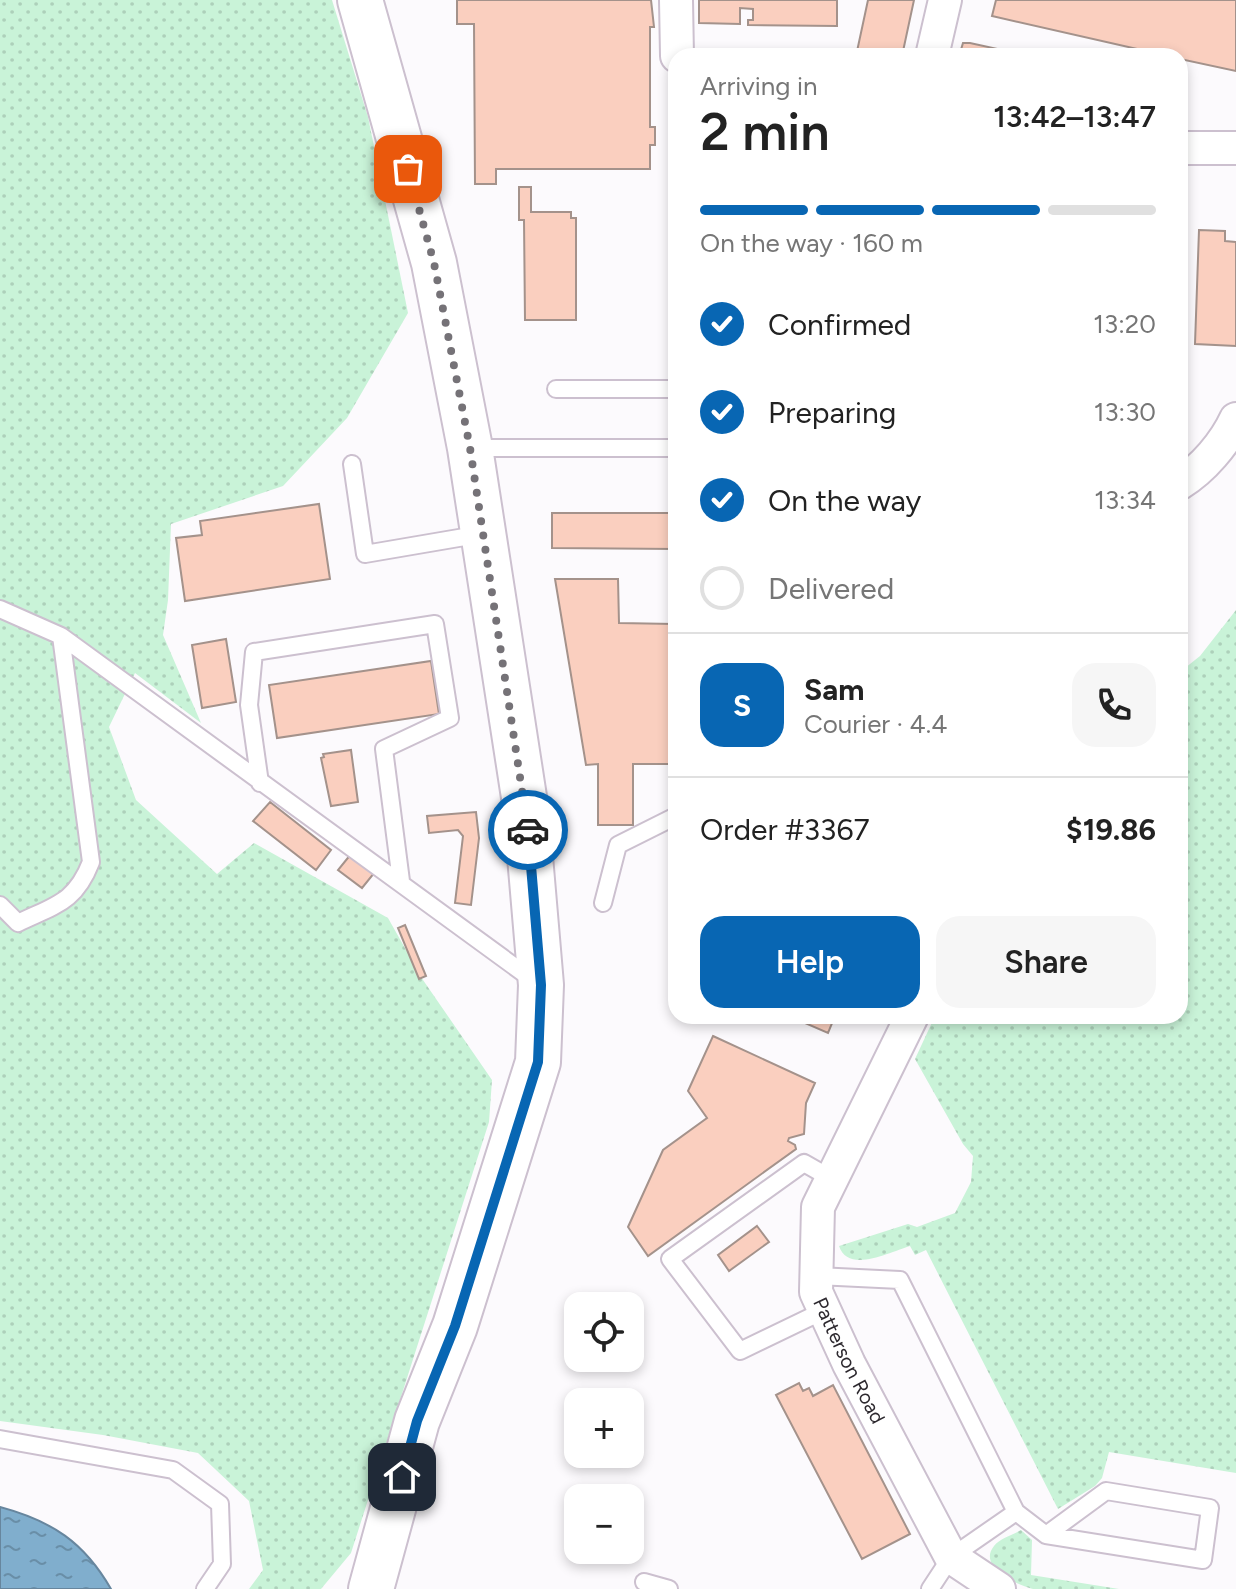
<!DOCTYPE html>
<html lang="en">
<head>
<meta charset="utf-8">
<style>
	body { margin:0; font-family:Figtree,sans-serif; background:#f6f6f6; color:#222; height:100vh; display:flex; flex-direction:column; font-size:30px; white-space:nowrap }
	* { box-sizing:border-box; margin:0 }
	p { font-size:26px; color:#767676 }
	.icon { flex:none; width:44px; height:44px; fill:none; stroke:currentColor; stroke-width:2; stroke-linecap:round; stroke-linejoin:round }
	.map { position:relative; flex:1; overflow:hidden }
	.details { position:absolute; left:668px; top:48px; width:520px; height:976px; display:flex; flex-direction:column; background:#fff; border-radius:24px; box-shadow:0 4px 12px #0003 }
	.details>* { flex:none }
	.tools { position:absolute; left:564px; top:1292px; display:grid; gap:16px }
	.tools a { display:grid; place-items:center; width:80px; height:80px; border-radius:16px; background:#fff; box-shadow:0 4px 12px #0003; font-size:40px }
	.pin { position:absolute; display:grid; place-items:center; width:68px; height:68px; color:#fff; margin:-34px; border-radius:16px; box-shadow:0 4px 12px #0006 }
	.courier { position:absolute; display:grid; place-items:center; width:80px; height:80px; margin:-40px; border:6px solid #0866b3; border-radius:50%; background:#fff; color:#222; box-shadow:0 2px 10px #0007 }
	.headline em { font-style:normal; font-weight:600 }
	.headline div { display:flex; flex-direction:column-reverse }
	.headline { display:flex; align-items:center; justify-content:space-between; height:136px; padding:0 32px }
	h1 { font-size:52px; font-weight:600; line-height:60px }
	.bar { display:grid; grid-template-columns:repeat(4,1fr); gap:12px 8px; align-content:center; height:96px; padding:0 32px }
	.bar i { height:10px; border-radius:6px; background:#e0e0e0 }
	.bar .selected { background:#0866b3 }
	.bar p { grid-column:span 4 }
	.line { display:flex; align-items:center; gap:20px; padding:0 32px; border-top:2px solid #e0e0e0 }
	.line div { flex:1 }
	.round { display:grid; place-items:center; flex:none; width:84px; height:84px; border-radius:24px; background:#f6f6f6 }
	ol { padding:0 32px; list-style:none }
	li { display:flex; align-items:center; gap:24px; height:88px }
	li p { margin-inline-start:auto }
	li .icon { padding:8px; border-radius:50%; background:#0866b3; color:#fff; stroke-width:4 }
	li:last-child { color:#767676 }
	li i { width:44px; height:44px; border:4px solid #e0e0e0; border-radius:50% }
	.button { display:flex; gap:16px; margin-top:auto; padding:16px 32px }
	.button a { flex:1; height:92px; border-radius:24px; background:#0866b3; color:#fff; font-size:32px; font-weight:600; line-height:92px; text-align:center }
	.button a+a { background:#f6f6f6; color:#222 }
	.map>svg:first-child { display:block }
</style>
</head>
<body>
<div class="map">
<svg width="1236" height="1589" viewBox="0 0 1236 1589">
	<defs>
		<pattern id="grass-dots" width="8" height="8" patternUnits="userSpaceOnUse" patternTransform="scale(2)"><rect width="8" height="8" fill="#c9f3d8"/><path d="M2 2h.1M6 6h.1" fill="none" stroke="#add0ba" stroke-width="1.8" stroke-linecap="round"/></pattern>
		<pattern id="water-ripples" width="26" height="14" patternUnits="userSpaceOnUse" patternTransform="scale(2)"><rect width="26" height="14" fill="#80aecd"/><path d="M2 4q2-2 4 0t4 0M15 11q2-2 4 0t4 0" fill="none" stroke="#698ea7"/></pattern>
	</defs>
	<rect width="100%" height="100%" fill="#fcfafd"/>
	<path fill="url(#grass-dots)" d="M0,0h332l36,117 40,196 -61,105 -64,68 -112,38 -3,76 -5,35 38,88 -66,-50 -26,54 27,73 81,74 37,-31 134,75 35,62 69,100 -3,42 -138,431 -30,36h-72l14,-19 -14,-69 -51,-48 -95,-18 -103,-14z
		M1236,610v863l-127,-21 -7,26 -7,8 -37,23 -132,-259 -11,5 -5,-9c-20,6 -62,28 -71,0l69,-22 9,3 38,-14 16,-31 2,-26 -10,-12 -48,-85 20,-43h245v-344l20,-16z
		M1021,1530l11,10 -1,35 88,14c-23,0 -65,0 -86,0 -16,-4 -56,-22 -39,-43 6,-8 19,-11 27,-16z"/>
	<path fill="url(#water-ripples)" stroke="#67869e" stroke-width="2" d="M0,1507c52,14 84,35 111,82h-111z"/>
	<path fill="#facfbf" stroke="#a4928b" stroke-width="2" d="M457,0h194l3,27h-4v100h5v18h-5v24h-154v15h-21l-1,-160h-17z
		M699,0h138v26l-89,-1v-5h5v-11l-13,-1v16l-41,-1z
		M868,0h46l-12,56h-46z
		M996,0h240v71l-56,-12v-3h-12l-176,-40z
		M963,43h7l59,13h-63l-6,-3z
		M519,187h12v25h40v6h5v102h-51l-1,-100h-5z
		M1199,230l26,1v10l11,1v104l-41,-2z
		M319,504l11,75 -145,22 -9,-63 26,-3 -2,-14z
		M552,513h124v36l-124,-1z
		M555,579h63l1,44 55,1 2,-45v185h-43v61h-35v-61l-12,1z
		M226,639l10,63 -34,6 -10,-63z
		M431,661l8,53 -162,24 -8,-53z
		M351,750l7,52 -27,4 -10,-48 3,-1 -1,-3z
		M270,802l61,48 -15,20 -63,-49z
		M476,812l3,26 -8,67 -16,-2 8,-67 -5,-6 -29,3 -2,-17z
		M351,854l24,18 -13,16 -24,-18z
		M405,925l21,51 -7,3 -21,-51z
		M789,1016h46l-7,17z
		M713,1036l102,47 -9,20 -2,31 -15,4 -1,3 7,4 1,4 -148,107 -20,-29 35,-77 44,-32 -19,-27z
		M757,1226l12,16 -40,29 -11,-16z
		M799,1383l4,8 6,-3 4,8 20,-11 77,149 -48,25 -86,-164z"/>
	<g fill="none" stroke-linecap="round" stroke-linejoin="round">
		<defs>
			<path id="service" d="M556,389h120
				M472,448h204
				M352,464l13,90 117,-20
				M0,609l61,27 472,344
				M260,783l-11,-78 5,-53 181,-28 15,94 -66,31 17,132
				M603,903l15,-58 58,-29
				M0,905l18,18c37,-18 57,-20 73,-61l-30,-226
				M817,1276l83,4 116,232 30,23 157,25 7,-52 -104,-17 -60,44
				M825,1310l-85,41 -70,-92 134,-96 28,16
				M0,1439l173,31 47,34 2,60 -17,25
				M644,1582l25,7
				M930,1589l21,-32 65,-45"/>
			<g id="minor">
				<path d="M676,0l1,56"/>
				<path d="M932,56l13,-56"/>
				<path d="M1180,148h56"/>
				<path d="M1180,483c23,-14 45,-40 56,-64"/>
				<path id="s1" d="M912,1016l-94,191 -2,85 33,72 102,193 48,32"/>
			</g>
			<path id="secondary" d="M360,0l74,263 36,185 56,362 15,175 -3,77 -83,264 -38,95 -46,168"/>
		</defs>
		<use href="#service" stroke="#ccc0cf" stroke-width="20"/>
		<use href="#minor" stroke="#ccc0cf" stroke-width="36"/>
		<use href="#secondary" stroke="#ccc0cf" stroke-width="48"/>
		<use href="#service" stroke="#fff" stroke-width="16"/>
		<use href="#minor" stroke="#fff" stroke-width="32"/>
		<use href="#secondary" stroke="#fff" stroke-width="44"/>
	</g>
	<g fill="none" stroke-linecap="round" stroke-linejoin="round">
		<path stroke="#757277" stroke-width="8" stroke-dasharray="0 14.4" d="M408,169l26,94 36,185 58,382"/>
		<path stroke="#0866b3" stroke-width="10" d="M402,1477l15,-56 38,-95 83,-264 3,-77 -13,-155"/>
	</g>
	<g text-anchor="middle" stroke-width="6" stroke-linejoin="round" paint-order="stroke">
		<g font-size="20" fill="#2d292f" stroke="#fff">
			<text dy="7" stroke="none"><textPath href="#s1" startOffset="374">Patterson Road</textPath></text>
		</g>
	</g>
</svg>
<div class="tools">
<a><svg class="icon" aria-label="locate" viewBox="0 0 24 24"><circle cx="12" cy="12" r="6"/><path d="M12 2v4M12 18v4M2 12h4M18 12h4"/></svg></a>
<a>+</a>
<a>−</a>
</div>
<div class="pin" style="left:408px;top:169px;background:#ea580c"><svg class="icon" aria-label="bag" viewBox="0 0 24 24"><path d="M5 8h14l-1 12H6zM9 8a3 3 0 0 1 6 0"/></svg></div>
<div class="pin" style="left:402px;top:1477px;background:#1f2937"><svg class="icon" aria-label="home" viewBox="0 0 24 24"><path d="M3 11l9-7 9 7M6 9v11h12V9"/></svg></div>
<div class="courier" style="left:528px;top:830px"><svg class="icon" aria-label="car" viewBox="0 0 24 24"><path d="M5 17H2v-5l4-1 3-4h7l3 4 3 1v5h-3M9 17h6M6 11h13"/><circle cx="7" cy="17" r="2"/><circle cx="17" cy="17" r="2"/></svg></div>
<section class="details">
<div class="headline"><div><h1>2 min</h1><p>Arriving in</p></div><em>13:42–13:47</em></div>
<div class="bar"><i class="selected"></i><i class="selected"></i><i class="selected"></i><i></i><p>On the way · 160 m</p></div>
<ol>
<li><svg class="icon" aria-label="check" viewBox="0 0 24 24"><path d="M5 12l5 5 9-10"/></svg>Confirmed<p>13:20</p></li>
<li><svg class="icon" aria-label="check" viewBox="0 0 24 24"><path d="M5 12l5 5 9-10"/></svg>Preparing<p>13:30</p></li>
<li><svg class="icon" aria-label="check" viewBox="0 0 24 24"><path d="M5 12l5 5 9-10"/></svg>On the way<p>13:34</p></li>
<li><i></i>Delivered</li>
</ol>
<div class="line" style="height:144px"><b class="round" style="background:#0866b3;color:#fff">S</b><div><b>Sam</b><p>Courier · 4.4</p></div><a class="round"><svg class="icon" aria-label="phone" viewBox="0 0 24 24"><path d="M5 4h4l2 5-3 2q2 4 5 5l2-3 5 2v4C11 20 4 13 5 4z"/></svg></a></div>
<div class="line" style="height:104px"><div>Order #3367</div><b>$19.86</b></div>
<div class="button"><a>Help</a><a>Share</a></div>
</section>
</div>
</body>
</html>
